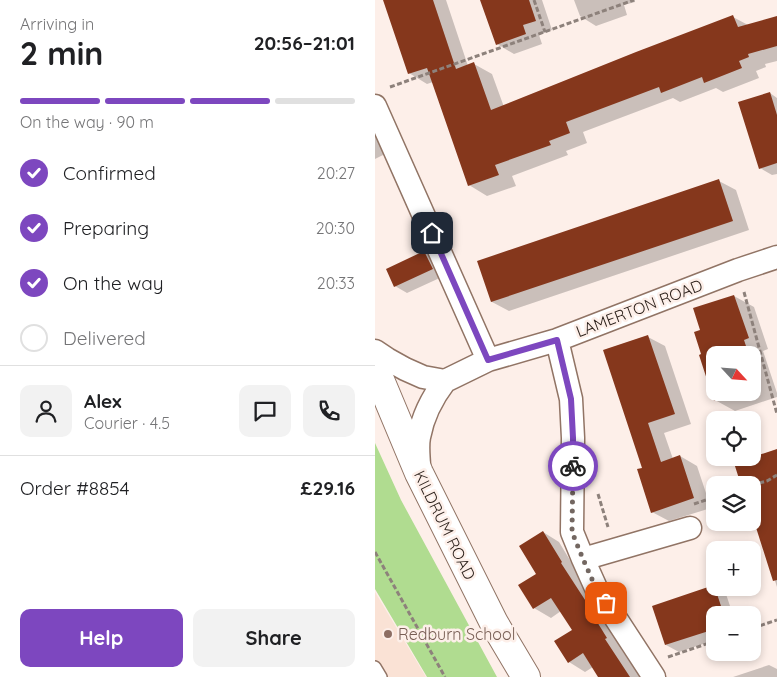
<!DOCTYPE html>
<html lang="en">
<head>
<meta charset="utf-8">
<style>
	body { margin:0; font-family:Quicksand,sans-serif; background:#f2f2f2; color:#202124; height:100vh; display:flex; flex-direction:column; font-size:19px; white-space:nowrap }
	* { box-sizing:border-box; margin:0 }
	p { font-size:16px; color:#757577 }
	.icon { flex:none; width:28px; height:28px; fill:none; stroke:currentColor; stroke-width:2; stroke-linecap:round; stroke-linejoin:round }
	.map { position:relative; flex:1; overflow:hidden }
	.side { display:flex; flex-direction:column; background:#fff; width:375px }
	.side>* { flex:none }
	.needle { width:32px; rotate:116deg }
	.tools { position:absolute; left:331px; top:346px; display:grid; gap:10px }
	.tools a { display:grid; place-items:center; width:55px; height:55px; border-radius:10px; background:#fff; box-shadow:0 2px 8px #0003; font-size:25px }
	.pin { position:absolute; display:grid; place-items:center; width:42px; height:42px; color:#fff; margin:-21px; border-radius:10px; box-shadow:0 2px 8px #0006 }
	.courier { position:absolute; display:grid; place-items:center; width:50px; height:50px; margin:-25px; border:4px solid #7d47bf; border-radius:50%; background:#fff; color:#222; box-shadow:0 1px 6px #0007 }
	.head em { font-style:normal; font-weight:700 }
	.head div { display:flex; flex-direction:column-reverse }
	.head { display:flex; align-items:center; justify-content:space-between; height:85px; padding:0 20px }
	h1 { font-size:32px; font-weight:700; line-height:38px }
	.bar { display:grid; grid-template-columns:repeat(4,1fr); gap:8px 5px; align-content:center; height:60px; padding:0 20px }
	.bar i { height:6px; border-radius:4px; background:#e0e0e0 }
	.bar .selected { background:#7d47bf }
	.bar p { grid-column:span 4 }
	.line { display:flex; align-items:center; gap:12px; padding:0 20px; border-top:1px solid #e0e0e0 }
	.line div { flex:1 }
	.round { display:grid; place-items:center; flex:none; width:52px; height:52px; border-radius:10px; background:#f2f2f2 }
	ol { padding:0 20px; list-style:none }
	li { display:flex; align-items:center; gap:15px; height:55px }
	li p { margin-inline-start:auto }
	li .icon { padding:5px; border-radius:50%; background:#7d47bf; color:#fff; stroke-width:4 }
	li:last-child { color:#757577 }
	li i { width:28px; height:28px; border:2px solid #e0e0e0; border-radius:50% }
	.cta { display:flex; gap:10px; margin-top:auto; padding:10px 20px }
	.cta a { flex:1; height:58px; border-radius:10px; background:#7d47bf; color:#fff; font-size:20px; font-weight:700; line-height:58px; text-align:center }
	.cta a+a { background:#f2f2f2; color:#202124 }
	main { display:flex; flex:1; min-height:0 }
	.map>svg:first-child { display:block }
</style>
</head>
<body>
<main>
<section class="side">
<div class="head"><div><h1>2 min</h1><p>Arriving in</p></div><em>20:56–21:01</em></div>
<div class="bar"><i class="selected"></i><i class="selected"></i><i class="selected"></i><i></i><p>On the way · 90 m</p></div>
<ol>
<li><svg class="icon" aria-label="check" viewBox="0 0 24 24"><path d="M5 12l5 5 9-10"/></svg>Confirmed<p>20:27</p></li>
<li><svg class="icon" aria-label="check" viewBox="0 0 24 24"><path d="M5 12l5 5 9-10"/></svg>Preparing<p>20:30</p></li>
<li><svg class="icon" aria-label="check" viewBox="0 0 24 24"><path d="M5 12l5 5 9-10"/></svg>On the way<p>20:33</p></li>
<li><i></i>Delivered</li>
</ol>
<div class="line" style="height:90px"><a class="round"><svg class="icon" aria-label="person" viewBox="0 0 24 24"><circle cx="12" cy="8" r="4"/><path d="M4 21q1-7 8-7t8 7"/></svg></a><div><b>Alex</b><p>Courier · 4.5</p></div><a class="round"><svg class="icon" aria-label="chat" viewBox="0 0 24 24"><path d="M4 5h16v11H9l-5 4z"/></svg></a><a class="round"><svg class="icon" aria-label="phone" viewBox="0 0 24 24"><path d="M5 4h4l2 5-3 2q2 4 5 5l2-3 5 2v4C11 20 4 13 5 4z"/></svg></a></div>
<div class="line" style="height:65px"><div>Order #8854</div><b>£29.16</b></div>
<div class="cta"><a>Help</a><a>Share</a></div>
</section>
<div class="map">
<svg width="402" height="677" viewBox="0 0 402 677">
	<rect width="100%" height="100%" fill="#fdefe9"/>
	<path fill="#fae2d5" d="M0,592l51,85h-51z"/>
	<path fill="#b0dc90" d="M0,443l26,57 96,177h-70l-52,-88z"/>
	<path fill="#0003" fill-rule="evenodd" d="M10,0h61l22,66 6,-2 18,10 12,33 229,-90 15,8 29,-8v44l-12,3 1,3 -10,4 3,7 -36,14 -7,-4 -36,14 -7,-4 -90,34 4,11 -21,8 2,4 -56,21 4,10 -29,10 -18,-11 -36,-103 -6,2 -18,-11z
		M107,0h60l10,30 -13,5 3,9 -28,10 -17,-10z
		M199,0h61v2l-11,3 3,10 -31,11 -16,-10z
		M395,93l7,5v76l-5,1 -12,-7z
		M0,131l12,22 -12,6z
		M344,181l17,9 13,40 -240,81 -17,-9 -13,-40z
		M49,252l12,8 8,16 -37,17 -12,-7z
		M359,296l20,11 14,42 -5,2 14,42v4l-42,14 -20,-11 -12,-46 -1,-24zM340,355h38v37h-38z
		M273,337l17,9 26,78 -27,9 9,26 7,-3 17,10 14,42 -42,13 -17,-9 -8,-43z
		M402,452v135l-24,-73v-29h-10z
		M168,532l16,10 64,106 -2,1 19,28h-41l-6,-10 -8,5 -16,-10 4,-31 -12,-20 -10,7 -17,-10z
		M338,586l13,8 7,21h-18v25l-36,12 -13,-7z
		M394,665l8,4v8h-44z"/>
	<path fill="#85371c" d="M8,0h50l23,69 18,-7 17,48 145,-58 97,-37 5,12 39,-11v30l-29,8 1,3 -10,4 3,7 -38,15 -2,-6 -41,16 -2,-6 -93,35 4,11 -21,8 2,4 -56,20 4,10 -31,11 -41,-118 -19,6z
		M105,0h49l7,21 -13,4 3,9 -30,11z
		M395,92l7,23v48l-18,6 -21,-67z
		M344,179l14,42 -242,81 -14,-41z
		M49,251l9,18 -39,18 -8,-18z
		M359,295l15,43 -5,2 5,15h-34v37h24l-25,9 -15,-46 2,-1 -7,-22 6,-2 -7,-22z
		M273,335l27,79 -27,9 13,39 19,-7 14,43 -43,15 -14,-44 5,-1 -39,-118z
		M402,449v131l-4,1 -20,-63v-33h-12l-7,-22z
		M168,531l19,31 -1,1 26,40 -1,1 21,34 -2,1 25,38h-32l-15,-24 -15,10 -14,-22 18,-11 -21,-32 -18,11 -15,-24 18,-11 -17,-28z
		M339,585l10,30h-9v14l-50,16 -13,-39z"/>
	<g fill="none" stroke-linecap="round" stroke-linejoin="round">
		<defs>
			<path id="lane" d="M0,667l6,10"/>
			<path id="street" d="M0,106l113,254
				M182,340l14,59 2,39 -1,94 11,27 13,29 58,89
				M0,351l12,8 18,10 18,8 22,4 43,-21 69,-20 181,-70 39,-13
				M44,468c0,-10 -2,-21 0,-31 4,-22 13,-39 26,-56
				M208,559l107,-31"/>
			<path id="secondary" d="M0,368l44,105 75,150 32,54"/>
		</defs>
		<use href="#lane" stroke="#917465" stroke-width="14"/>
		<use href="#street" stroke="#917465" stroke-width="25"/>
		<use href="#secondary" stroke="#917465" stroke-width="30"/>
		<path stroke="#8d817b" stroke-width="3" stroke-dasharray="5 2.5" stroke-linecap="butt" d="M159,0l11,32
			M15,87l244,-87
			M369,292l33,122
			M377,485l15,-4 10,-6
			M223,494l10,33
			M319,504l21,-7
			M0,552l70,125
			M378,628l24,-8
			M293,657l47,-16"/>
		<use href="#lane" stroke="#fff" stroke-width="11"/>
		<use href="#street" stroke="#fff" stroke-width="22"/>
		<use href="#secondary" stroke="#fff" stroke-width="28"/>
	</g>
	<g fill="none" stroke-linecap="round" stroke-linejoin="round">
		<path stroke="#736761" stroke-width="5" stroke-dasharray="0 9" d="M198,466l-1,66 11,27 13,29 10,15"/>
		<path stroke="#7d47bf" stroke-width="6" d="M57,233l56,127 69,-20 14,59 2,39v28"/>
	</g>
	<circle fill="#8d6e63" stroke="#fdefe9" stroke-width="2" cx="13" cy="634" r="5"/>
	<g text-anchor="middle" stroke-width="5" stroke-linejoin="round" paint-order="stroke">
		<g font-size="16" fill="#291e18" stroke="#fdefe9">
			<text transform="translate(264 308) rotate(-21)" y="6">LAMERTON ROAD</text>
			<text transform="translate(70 525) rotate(64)" y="6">KILDRUM ROAD</text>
		</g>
		<g font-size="16" fill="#785e54" stroke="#fdefe9" text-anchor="start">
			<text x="23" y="640">Redburn School</text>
		</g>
	</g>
</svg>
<div class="tools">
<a><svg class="needle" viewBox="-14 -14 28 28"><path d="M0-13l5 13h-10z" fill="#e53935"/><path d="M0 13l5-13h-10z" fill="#757577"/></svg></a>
<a><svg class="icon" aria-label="locate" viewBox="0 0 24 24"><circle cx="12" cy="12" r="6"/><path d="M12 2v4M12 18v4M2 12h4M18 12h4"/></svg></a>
<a><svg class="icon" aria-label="layers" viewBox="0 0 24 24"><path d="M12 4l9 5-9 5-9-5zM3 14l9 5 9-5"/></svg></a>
<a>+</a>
<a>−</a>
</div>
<div class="pin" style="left:231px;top:603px;background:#ea580c"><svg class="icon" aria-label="bag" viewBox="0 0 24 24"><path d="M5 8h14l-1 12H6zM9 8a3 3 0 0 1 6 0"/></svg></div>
<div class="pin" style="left:57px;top:233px;background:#1f2937"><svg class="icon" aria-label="home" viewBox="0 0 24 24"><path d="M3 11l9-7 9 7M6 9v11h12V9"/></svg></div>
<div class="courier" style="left:198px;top:466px"><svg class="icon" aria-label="bike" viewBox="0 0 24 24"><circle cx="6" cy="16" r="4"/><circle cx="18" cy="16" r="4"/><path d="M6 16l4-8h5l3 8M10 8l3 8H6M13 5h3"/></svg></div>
</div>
</main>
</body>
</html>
